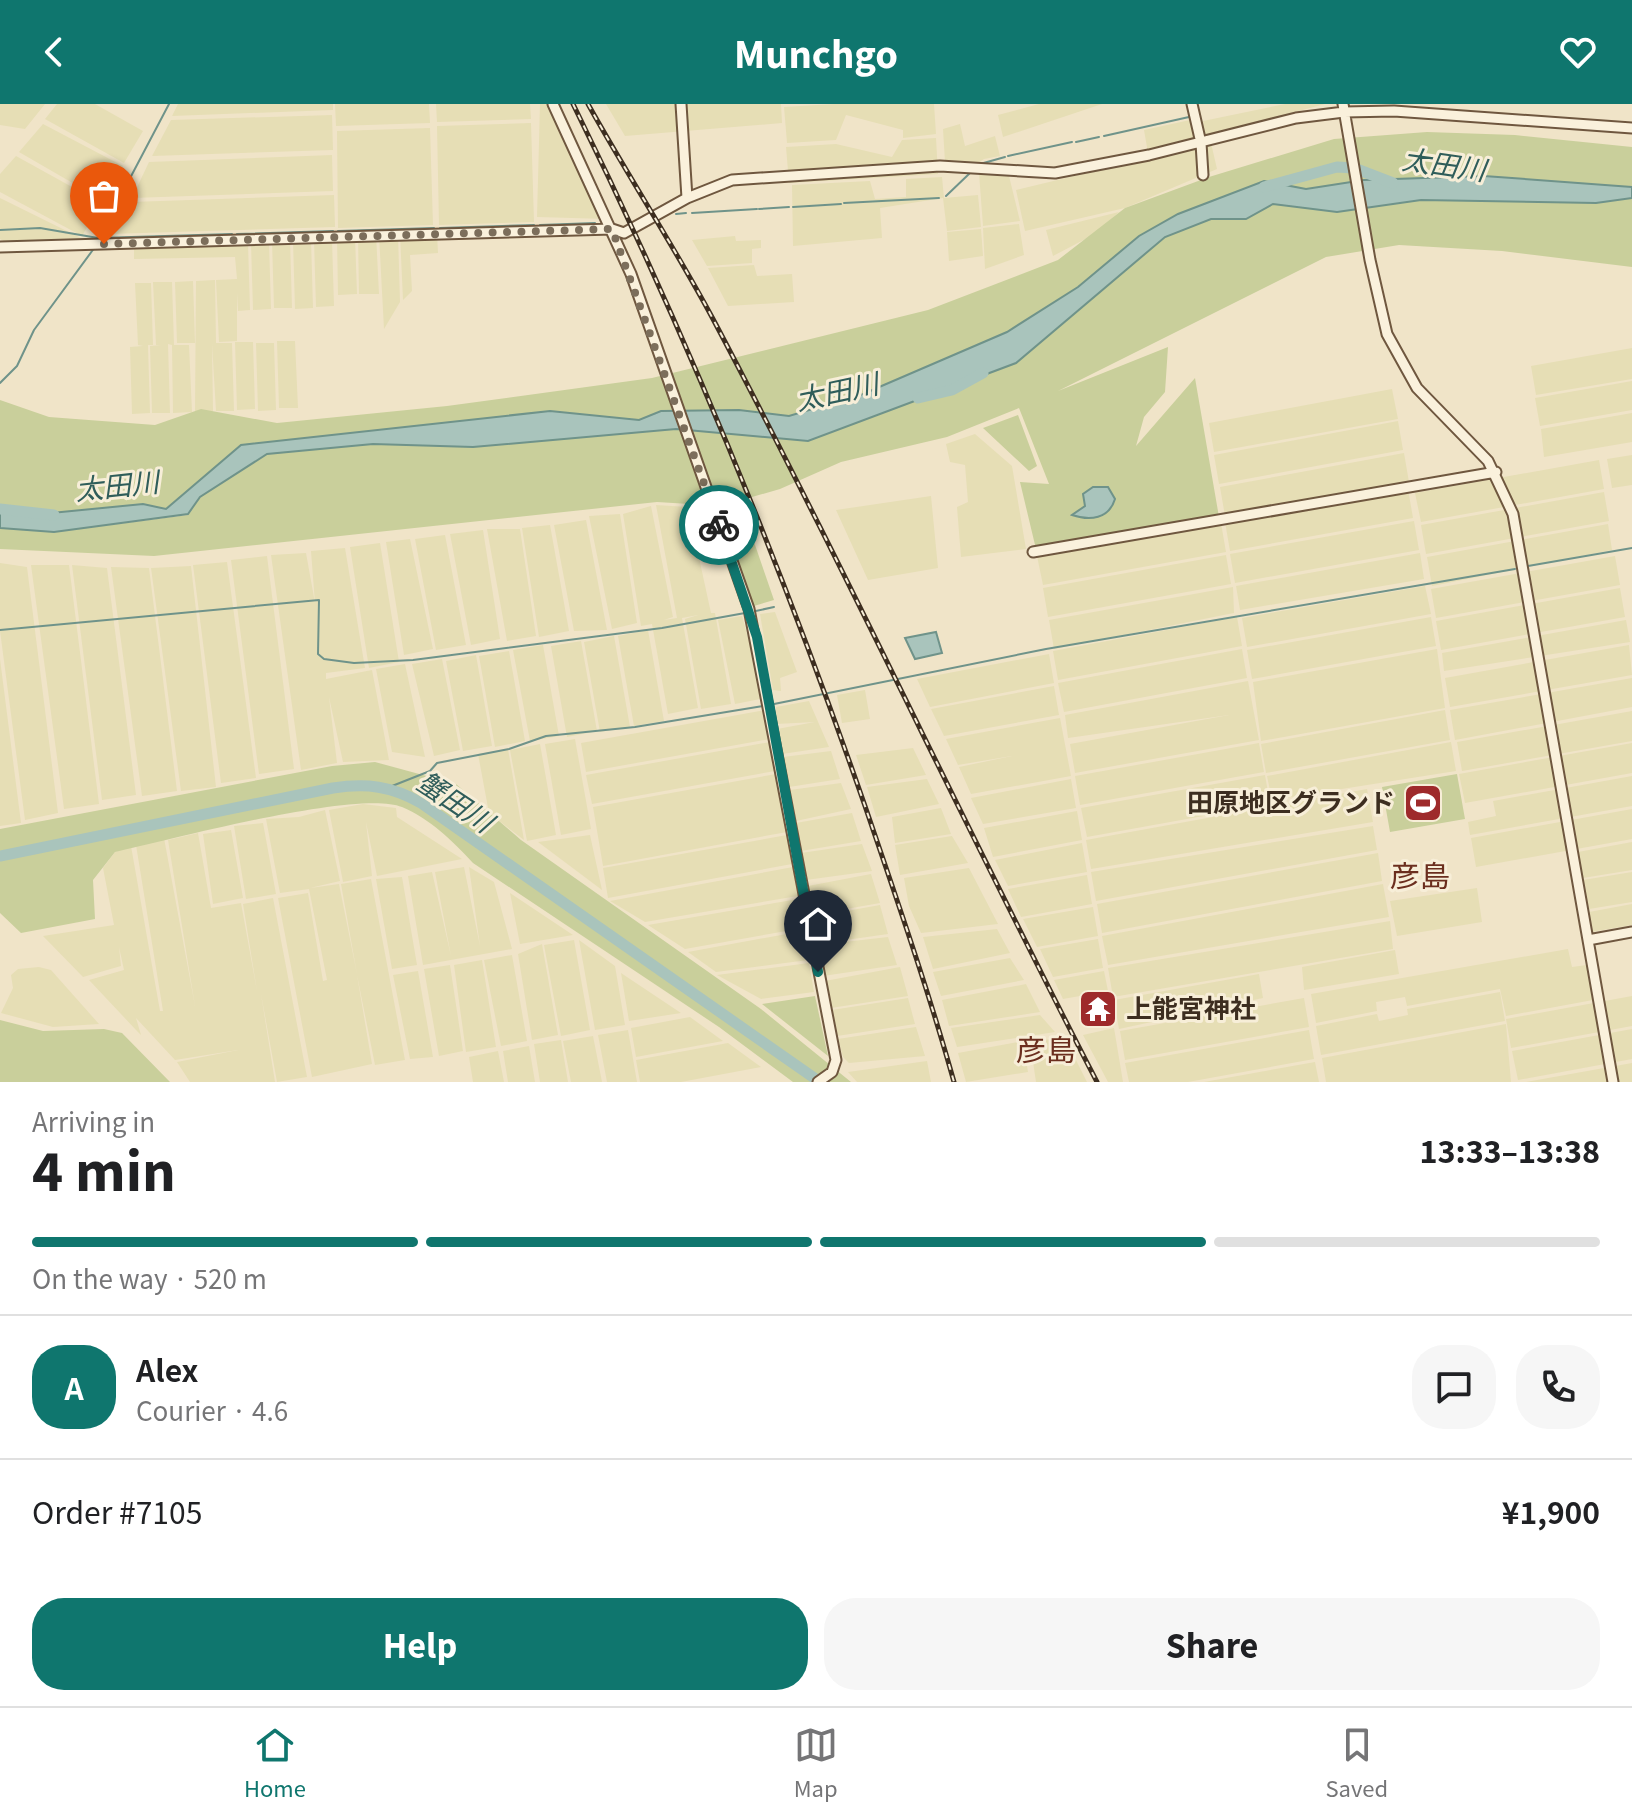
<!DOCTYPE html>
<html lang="en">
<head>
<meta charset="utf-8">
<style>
	body { margin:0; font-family:Georgia,"Noto Sans JP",serif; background:#f6f6f6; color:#202124; height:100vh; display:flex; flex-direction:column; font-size:30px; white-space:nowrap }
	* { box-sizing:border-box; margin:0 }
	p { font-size:26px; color:#757577 }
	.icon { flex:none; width:44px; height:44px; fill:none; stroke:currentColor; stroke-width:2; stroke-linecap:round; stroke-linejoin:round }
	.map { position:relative; height:978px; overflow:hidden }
	.details { display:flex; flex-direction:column; background:#fff; flex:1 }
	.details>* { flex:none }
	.pin { position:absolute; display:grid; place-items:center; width:68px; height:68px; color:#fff; margin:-82px -34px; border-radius:50% 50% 50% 0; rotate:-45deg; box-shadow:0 0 8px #0007 }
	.pin .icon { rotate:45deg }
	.courier { position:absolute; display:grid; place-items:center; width:80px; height:80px; margin:-40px; border:6px solid #0f766e; border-radius:50%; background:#fff; color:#222; box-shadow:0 2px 10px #0007 }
	.headline em { font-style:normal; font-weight:800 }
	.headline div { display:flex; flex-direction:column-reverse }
	.headline { display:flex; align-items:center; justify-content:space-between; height:136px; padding:0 32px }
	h1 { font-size:52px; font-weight:800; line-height:60px }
	.bar { display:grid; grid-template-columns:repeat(4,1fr); gap:12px 8px; align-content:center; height:96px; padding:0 32px }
	.bar i { height:10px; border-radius:6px; background:#e0e0e0 }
	.bar .current { background:#0f766e }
	.bar p { grid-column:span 4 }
	.line { display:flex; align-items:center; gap:20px; padding:0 32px; border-top:2px solid #e0e0e0 }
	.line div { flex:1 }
	.round { display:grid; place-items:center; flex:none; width:84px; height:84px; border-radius:32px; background:#f6f6f6 }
	.action { display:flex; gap:16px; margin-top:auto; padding:16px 32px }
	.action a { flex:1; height:92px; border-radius:32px; background:#0f766e; color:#fff; font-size:32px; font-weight:800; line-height:92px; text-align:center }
	.action a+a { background:#f6f6f6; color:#202124 }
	header { display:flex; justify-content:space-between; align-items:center; height:104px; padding:0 32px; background:#0f766e; color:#fff; font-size:36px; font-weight:800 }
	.tab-bar { display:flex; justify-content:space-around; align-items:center; height:112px; border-top:2px solid #e0e0e0; background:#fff; font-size:22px; color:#757577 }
	.tab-bar a { display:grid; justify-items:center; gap:4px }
	.tab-bar .current { color:#0f766e }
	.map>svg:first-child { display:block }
</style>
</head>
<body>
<header><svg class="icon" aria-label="back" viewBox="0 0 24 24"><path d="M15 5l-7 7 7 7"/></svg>Munchgo<svg class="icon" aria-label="heart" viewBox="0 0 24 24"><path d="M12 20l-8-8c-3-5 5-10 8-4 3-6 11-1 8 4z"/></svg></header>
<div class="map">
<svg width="1632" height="978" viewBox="0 0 1632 978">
	<rect width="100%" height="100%" fill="#f0e4c8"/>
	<path fill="#e6deb5" d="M0,0h45l-20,25 -25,-4z
		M57,0h38l48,27 -19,32 -79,-44z
		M178,0h155v6l-161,6z
		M335,0h94l1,19 -94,3z
		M436,0h94l1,15 -94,3z
		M540,0h13l54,115 -70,-2z
		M606,0h175l1,19 -157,13z
		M834,0h100l2,30 -33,4v-8l-57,-15 -10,25 -49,3 -3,-36z
		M1039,0h63l-99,33 -5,-22z
		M1285,0h40l-121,32 -1,-15z
		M332,11l1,35 -181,6 19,-36z
		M1190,16l4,21 -46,12 -4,-23z
		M531,19l3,99 -95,3 -2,-99z
		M43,20l80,42 -21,34 -83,-48z
		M960,20l5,22 30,-10 5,20 -16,3 -14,9 -25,-6 -2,-33z
		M430,24l3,97 -95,3 -1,-97z
		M936,34l2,36 -149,9 -3,-36 50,-3 56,13 10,-17z
		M1211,39l6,26 -92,39 -100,23 -9,-41z
		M332,51l1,36 -201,7 17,-36z
		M16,52l85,47 -19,33 -82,-44v-18z
		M979,69l30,3 11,45 -37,5z
		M942,73l2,21 34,-3 3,32 -34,4 -4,-33 -63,10 2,30 -89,8 -1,-61 78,-4 5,18 31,-2v-18z
		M334,91l1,32 -226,7 22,-32z
		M0,94l81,40 -73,5 -8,-4z
		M1119,108l-24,22 -42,22 -7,-26z
		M1019,120l5,31 -39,14 -2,-41z
		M981,125l2,27 -34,5 -2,-29z
		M437,129l1,20 -28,2 2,36 -9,9 -3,-66z
		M376,130l3,60h-20l-1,-59z
		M398,130l2,68 -16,27 -5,-94z
		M337,132h18l2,58 -19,1z
		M735,132l1,5 25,-1v8l-9,1v14l-45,3 -15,-26z
		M332,135l2,67 -18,1 -2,-67z
		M290,136l2,68h-18l-2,-67z
		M311,136l2,68 -18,1 -2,-68z
		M269,138l2,67 -18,1 -2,-67z
		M134,139h114l2,67 -12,1 -1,-18v48l-18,1 -3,-62 21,-1 -2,-22 -101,2z
		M754,161l3,11 35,-2 2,28 -66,4 -20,-38z
		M215,176l1,63h16l2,68h-18l-4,-67 1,67 -18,1 1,-131z
		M193,177l2,62h-18l-2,-61z
		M153,178h19l2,63h15l3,67 -19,1 -1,-68 -4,-1 2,69h-18l-2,-67 11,-1h-5z
		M135,179h16l2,62h-5l2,68 -18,1 -2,-67 13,-1 -5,-1z
		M277,237h18l3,67h-19z
		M235,238h18l2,67 -18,1z
		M256,239h18l2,67 -18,1z
		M1632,244v31l-96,16 -5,-29z
		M1632,277v29l-92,16 -5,-28z
		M1392,285l6,30 -184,33 -5,-29z
		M1632,309v29l-88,15 -3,-28z
		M1398,317l5,29 -184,34 -5,-29z
		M975,330l37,32 14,83 -65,8 -4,-50 11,-5 -3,-37 -15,-3 -4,-18z
		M1404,349l5,29 -184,34 -5,-29z
		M1632,351v30l-20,3 -5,-29z
		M1599,356l5,29 -183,33 -6,-29z
		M1408,385l5,29 -183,33 -5,-29z
		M1604,388l5,29 -183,33 -5,-29z
		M931,392l7,72 -70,12 -32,-70z
		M656,401l32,2 23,106h4l16,91 -30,5 -16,-90 13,-4 -16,3 16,90 -30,6 -16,-90 -11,2 -18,-112 28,-8 22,111 -9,3 13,-2z
		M620,410l17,109 -25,6 -23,-113z
		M586,416l21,110 -33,1 -20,-106z
		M1414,417l5,29 -184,33 -5,-29z
		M1221,419l5,29 -183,33 -6,-29z
		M1608,420l4,26 -180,36 -5,-29z
		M550,421l19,106 -30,6 -17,-109z
		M487,425h33l16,107 -29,5z
		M483,426l17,109 -29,6 -21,-111z
		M445,431l21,110 -30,5 -21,-111z
		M410,435l23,110 -29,6 -18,-113z
		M380,439l19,119 -30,6 -19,-121z
		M345,444l20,120 -39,5v6l46,-9 17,90 -46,2 -14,-65 8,66 -36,7 -30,-215 35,-2 9,50 -4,-52z
		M1420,449l4,26 -184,31 -4,-24z
		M1226,451l5,29 -183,33 -5,-29z
		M267,452l27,213 -35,5 -28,-214z
		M1615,452l5,29 -184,33 -5,-29z
		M227,458l29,216 -35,5 -28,-218z
		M0,459l27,4 31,246 -33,7 -25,-189z
		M31,461h38l30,239 -35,5z
		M72,461l35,3 29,227 -34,5z
		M191,462l25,221 -35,4 -30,-223z
		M111,463l38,1 28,223 -35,5z
		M1425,482l6,28 -184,33 -5,-29z
		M1233,483l1,26 -180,36 -5,-29z
		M1620,484l5,29 -184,33 -5,-29z
		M775,508l22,60 -17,6 1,13 -8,-1 -13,-76z
		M742,512l23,82 -30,6 -17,-84z
		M1237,513l5,29 -184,34 -5,-29z
		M1431,513l5,29 -184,33 -5,-29z
		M1626,516l4,22 -186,29 -2,-18z
		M648,526l16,91 -30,5 -16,-90z
		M614,532l16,91 -30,5 -16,-90z
		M581,537l16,90 -30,6 -16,-91z
		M543,541l16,91 -29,5 -17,-91z
		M1629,541l3,30 -182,32 -5,-29z
		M1242,545l5,29 -183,34 -6,-29z
		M1437,545l8,59 -184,33 -8,-59z
		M509,547l16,90 -30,6 -16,-91z
		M1049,550l5,29 -124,24 -13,-28z
		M476,551l16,91 -29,5 -17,-90z
		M0,555l21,164 -21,3z
		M442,555l18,91 -26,6 -22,-92z
		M405,560l20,93 -33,-5 -16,-83z
		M1632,574v29l-177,33 -5,-30z
		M1248,577l11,59 -184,33 -5,-29 159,-29 -161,23 -3,-23z
		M1054,582l5,29 -115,21 -13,-27z
		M865,586l5,29 -28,4 -5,-28z
		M809,597l20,46 -47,7 -5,-25 38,-7 -39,2v-17z
		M765,606l5,29 -184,33 -5,-29z
		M1445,606l5,30 -184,33 -5,-29z
		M1632,607v30l-170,30 -5,-29z
		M1060,614l11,58 -100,18 -12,-27 53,-11 -54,9 -12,-26z
		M575,635l16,90 -30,6 -16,-91z
		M770,638l5,29 -183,33 -6,-29z
		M1451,638l5,29 -184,29 -5,-24z
		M1259,639l5,29 -184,33 -5,-29z
		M1632,639v30l-167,30 -6,-29z
		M540,640l16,91 -29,6 -17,-91z
		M913,644l13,27 -60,10 -10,-30z
		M508,645l16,91 -35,-27 -11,-59z
		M831,647l9,28 -51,8 -6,-30z
		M776,670l11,58 -184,34 -10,-59z
		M1265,671l5,29 -183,33 -6,-29z
		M1632,672v30l-162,29 -2,-13 28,-6 -3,-15z
		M927,675l12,25 -63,13 -9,-30z
		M1071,675l5,29 -93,16 -12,-26z
		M841,679l10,26 -55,12 -6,-31z
		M1367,685l6,33 -282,47 -5,-29z
		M363,700l33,4 1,9 65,42 -85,17 -11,-54 6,54 -29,6 -14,-72z
		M941,704l10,26 -56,9 -3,-26z
		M1632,705v30l-156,28 -5,-29z
		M325,706l15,71 -30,7 29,-4 18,90 -16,-90 30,-5 34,181 -30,5 -18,-90 15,89 -60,13 -34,-179 30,-5 15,88 4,-1 -18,-91 -29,4 -14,-74 33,-2z
		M1077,707l5,29 -89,17 -9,-29z
		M852,709l9,28 -60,10 -5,-28z
		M263,719l13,71 -30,5 -12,-73z
		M1373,722l4,24 -281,51 -5,-29z
		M231,726l12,68 -30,6 -10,-70z
		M198,729l13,75 30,-5 16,88 -14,-87 30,-6 34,179 -30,5 -16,-88 14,88h-85l-13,-20 61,-12 -63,10 -39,-42 5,17 -5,-5 -47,-50 35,-10 -5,-23 2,19 -38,11 -40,-41 71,-11 -11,-57 12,-16 16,-6 29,165h3l-27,-166 28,-7 31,168 -27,-166z
		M590,731l12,55 -64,-48z
		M787,731l5,29 -184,34 -5,-30z
		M952,732l16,27 -68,12 -5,-30z
		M1632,738v28l-49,8 -5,-26z
		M1082,739l5,29 -79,14 -13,-26z
		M862,740l10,27 -66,9 -5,-27z
		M1378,749l4,28 -280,52 -5,-29z
		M464,763l16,79 -11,-79 25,15 18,67 -89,16 -15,-89 24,-4 19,84 -16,-84z
		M793,763l5,29 -153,26 -35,-21z
		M969,764l29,56 -77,9 -12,-27 -5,-28z
		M1632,768v30l-43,7 -6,-29z
		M871,770l9,29 -68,12 -4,-29z
		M1087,771l5,29 -71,13 -13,-28z
		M402,773l15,88 -25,4 -16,-90z
		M1383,780l6,33 -281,48 -6,-29z
		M1477,784l5,34 -85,14 -7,-35z
		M510,789l63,42 -53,9z
		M798,795l5,29 -118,21 -37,-24z
		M1632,800v21l-41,7 -2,-20z
		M880,801l8,29 -70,10 -5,-27z
		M1093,803l5,29 -61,11 -14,-28z
		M1390,817l3,28 -280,48 -5,-29z
		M997,825l13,24 -77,16 -10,-32z
		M803,827l5,29 -92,12 -28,-20z
		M888,833l9,28 -74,11 -5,-31z
		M1098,835l5,29 -50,9 -13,-28z
		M574,836l16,90 -29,6 -17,-91z
		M579,836l36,26 10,59 -30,5z
		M542,840l16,91 -26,5 -14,-86z
		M1568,845l4,18 15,-2 6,35 -87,16 -6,-27 -93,17 -2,-9 -29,5 1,9 -61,12 -5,-29z
		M1395,846l4,24 -95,16 -2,-23z
		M512,851l15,86 -26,5 -17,-86z
		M1010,854l14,22 -83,16 -8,-24z
		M482,856l14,87 -30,5 -12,-87z
		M809,859l5,29 -53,7 -44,-24z
		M450,861l13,86 -24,5 -15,-87z
		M39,863l12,3 48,54 -46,3 -52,-14 12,-25 -2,-13 7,-6z
		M900,863l8,29 -77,12 -6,-27z
		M418,867l15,86 -23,2 -17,-84z
		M1104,867l4,20 -45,8 -9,-19z
		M621,869l60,40 -52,8z
		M1259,870l4,24 -144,31 -5,-29z
		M1026,880l14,28 -91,14 -7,-26z
		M1500,888l5,29 -184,34 -5,-29 61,-12 2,7 29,-6 -1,-6z
		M1632,892v30l-121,22 -5,-29z
		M908,894l7,26 -78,12 -5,-26z
		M1304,894l5,29 -184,33 -5,-29z
		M1040,911l15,17 -98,15 -6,-19z
		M690,913l33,24 -87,16 -5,-29z
		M1506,920l5,58h-185l-4,-24z
		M916,923l9,29 -76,7 -6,-6 -5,-18z
		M1114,924l9,54h-15l-25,-47z
		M1632,925v30l-114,21 -6,-29z
		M628,926l9,52h-30l-9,-47z
		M1309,926l5,29 -126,23h-59l-4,-19z
		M593,932l9,46h-31l-8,-41z
		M1065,934l22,44h-51l-6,-41z
		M561,936l7,42h-28l-6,-38z
		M1023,937l5,31 -62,10 -8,-29z
		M728,939l33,24 -80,15h-41l-4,-22z
		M529,942l6,36h-27l-5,-31z
		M498,947l6,31h-31l-4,-25z
		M927,957l4,21h-74l-9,-10z
		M1315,958l4,20h-115z
		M1632,959v19h-106z"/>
	<path fill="#c9cf9b" d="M1427,28l88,3 117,12v120l-130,-16 -103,-6 -73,12 -268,134 110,-44 -3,45 -21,25 -8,29 59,-68 24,139 -183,32 -16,-67 29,2 -30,-76 -72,29 -106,25 -61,27 -59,17 -64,-4 -503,54 -154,-7v-21l54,4 134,-17 12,-19 -34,13 -23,-5 -102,10 -41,-3v-111l49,17 106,8 46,-16 76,14 170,-17 205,-28 276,-68 130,-50 67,-52 84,-31 125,-38z
		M1018,311l19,51 -8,5 -46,-43z
		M743,406l31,90 -20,6 -34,-88z
		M375,658l81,22 65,56 240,169 90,73h-58l-74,-55 -246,-164c-19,-21 -44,-45 -71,-56 -44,-18 -232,33 -287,45l-22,28 2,39 -74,14 -21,-20v-84l332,-63z
		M1457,670l8,45 -75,13 -8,-45z
		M815,892l13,60 -66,-52z
		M0,916l43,11 61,-2 18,4 48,49h-170z"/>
	<path fill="#a9c4bc" stroke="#6f938a" stroke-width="2" d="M1484,72l148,11v11l-36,5 -175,-3 -84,12 -64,-8 -27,15h-35l-46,18 -149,126 -208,78 -132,-12 -203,18 -100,-3 -106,10 -67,43 -12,17 -134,18 -54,-4v-17l41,3 102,-10 23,5 75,-64 309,-34 89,9 22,-9 78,-1 50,6 74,-22 144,-62 71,-45 61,-51 39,-22 86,-33 42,8 58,-9z
		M1093,383h15l7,12c-6,20 -25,22 -43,16l13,-9 -2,-12z
		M936,528l6,21 -27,6 -10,-21z"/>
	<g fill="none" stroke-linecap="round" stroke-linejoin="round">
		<path stroke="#6f938a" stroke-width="2" d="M1104,32l85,-19
			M1076,38l23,-5
			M1008,52l64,-14
			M980,60l25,-7
			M946,92l24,-23
			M844,99l95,-5
			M793,103l48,-3
			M759,105l30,-2
			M692,109l65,-4
			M676,110l10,-1
			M540,121l55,-2
			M440,124l94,-3
			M0,126l40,-2 58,10 134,-4
			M338,127l96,-3
			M237,130l96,-3
			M97,137l72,-137
			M0,279l17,-17 17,-36 61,-83
			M1528,462l104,-18
			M751,508l23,-5
			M0,526l319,-30 -1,54 6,5 30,4 59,-3 249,-32 83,-15
			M774,600l272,-55 469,-80
			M387,684l43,-17 7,-8 72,-14 37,-13 89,-9 128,-21"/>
		<path stroke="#a9c4bc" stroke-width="11" d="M1264,83l73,-20 17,1 39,15
			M918,294l34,-8 31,-17
			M0,405l54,6
			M0,752l333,-68c33,-5 59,-2 88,15l399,279"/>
		<defs>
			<path id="secondary" d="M553,0l78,170 118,335 87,451 -4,12 -14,10
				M681,0l6,94
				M1192,0l9,39 2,32
				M1343,0l27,156 17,74 30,54 71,73 25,53 100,568
				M0,143l612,-18 12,4 63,-35 45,-18 208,-14 115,7 94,-18 147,-37 48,-6 50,-1 238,17
				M1033,448l463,-80
				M1588,836l44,-8"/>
		</defs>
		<use href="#secondary" stroke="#6f573f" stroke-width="13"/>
		<use href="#secondary" stroke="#faf1dc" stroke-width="9"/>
		<defs>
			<path id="rail" d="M573,0c112,227 209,463 292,702 31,91 63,183 89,276
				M588,0c40,72 86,142 125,215 133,251 253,510 384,763"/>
		</defs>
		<use href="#rail" stroke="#3d2e20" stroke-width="5"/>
		<use href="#rail" stroke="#f7eed8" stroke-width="2" stroke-dasharray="6" stroke-linecap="butt"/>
	</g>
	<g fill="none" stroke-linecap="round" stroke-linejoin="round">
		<path stroke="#7c6e5b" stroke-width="8" stroke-dasharray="0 14.4" d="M104,140l508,-15 107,296"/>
		<path stroke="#0f766e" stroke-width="10" d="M719,421l38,112 61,335"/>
	</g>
	<defs>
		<symbol id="stadium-square" viewBox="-11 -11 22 22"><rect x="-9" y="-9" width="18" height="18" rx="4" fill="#9e2a2b" stroke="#f7eed8"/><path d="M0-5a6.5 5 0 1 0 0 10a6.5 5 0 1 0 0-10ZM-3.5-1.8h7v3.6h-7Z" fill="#fff"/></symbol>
		<symbol id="temple-square" viewBox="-11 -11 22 22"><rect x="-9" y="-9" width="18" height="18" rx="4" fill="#9e2a2b" stroke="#f7eed8"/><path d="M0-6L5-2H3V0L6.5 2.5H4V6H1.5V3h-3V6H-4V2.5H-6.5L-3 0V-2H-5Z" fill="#fff"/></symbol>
	</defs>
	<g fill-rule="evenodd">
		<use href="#stadium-square" x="1401" y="677" width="44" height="44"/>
		<use href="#temple-square" x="1076" y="883" width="44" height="44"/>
	</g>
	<g text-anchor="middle" stroke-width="6" stroke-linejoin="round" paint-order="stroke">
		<g font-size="26" font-weight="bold" fill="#3d2e20" stroke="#f7eed8" text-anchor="end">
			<text x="1395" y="708">田原地区グランド</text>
			<text x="1126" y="914" text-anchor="start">上能宮神社</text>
		</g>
		<g font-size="28" font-style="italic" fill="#2f5d5a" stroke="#f7eed8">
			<text transform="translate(1444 61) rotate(8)" y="10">太田川</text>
			<text transform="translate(837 288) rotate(-12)" y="10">太田川</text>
			<text transform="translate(117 382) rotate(-6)" y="10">太田川</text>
			<text transform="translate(455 698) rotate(34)" y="10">蟹田川</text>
		</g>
		<g font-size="30" fill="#6b2e1e" stroke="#f7eed8">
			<text x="1420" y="783">彦島</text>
			<text x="1046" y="957">彦島</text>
		</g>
	</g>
</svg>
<div class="pin" style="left:104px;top:140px;background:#ea580c"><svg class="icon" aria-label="bag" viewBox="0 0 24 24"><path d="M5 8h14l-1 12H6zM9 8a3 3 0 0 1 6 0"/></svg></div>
<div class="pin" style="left:818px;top:868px;background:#1f2937"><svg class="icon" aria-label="home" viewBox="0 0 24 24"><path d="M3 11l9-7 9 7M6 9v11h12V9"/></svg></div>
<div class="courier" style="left:719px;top:421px"><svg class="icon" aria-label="bike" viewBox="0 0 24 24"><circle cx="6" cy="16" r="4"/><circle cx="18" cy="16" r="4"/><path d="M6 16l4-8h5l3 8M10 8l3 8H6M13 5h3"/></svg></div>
</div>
<section class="details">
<div class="headline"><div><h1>4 min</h1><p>Arriving in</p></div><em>13:33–13:38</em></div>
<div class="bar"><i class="current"></i><i class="current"></i><i class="current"></i><i></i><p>On the way · 520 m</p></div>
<div class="line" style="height:144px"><b class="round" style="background:#0f766e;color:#fff">A</b><div><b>Alex</b><p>Courier · 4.6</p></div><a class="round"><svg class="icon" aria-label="chat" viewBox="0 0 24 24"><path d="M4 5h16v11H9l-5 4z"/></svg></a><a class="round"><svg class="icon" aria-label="phone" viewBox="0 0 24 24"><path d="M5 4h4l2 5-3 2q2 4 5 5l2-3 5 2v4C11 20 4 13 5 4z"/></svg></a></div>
<div class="line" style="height:104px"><div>Order #7105</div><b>¥1,900</b></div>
<div class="action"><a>Help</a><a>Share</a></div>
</section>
<nav class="tab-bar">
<a class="current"><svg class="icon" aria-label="home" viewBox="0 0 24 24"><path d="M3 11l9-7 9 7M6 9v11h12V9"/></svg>Home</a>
<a><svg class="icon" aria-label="map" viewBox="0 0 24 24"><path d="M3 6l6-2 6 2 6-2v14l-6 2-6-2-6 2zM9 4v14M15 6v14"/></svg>Map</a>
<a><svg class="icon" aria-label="saved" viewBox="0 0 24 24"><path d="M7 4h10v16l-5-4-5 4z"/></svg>Saved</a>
</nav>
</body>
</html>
